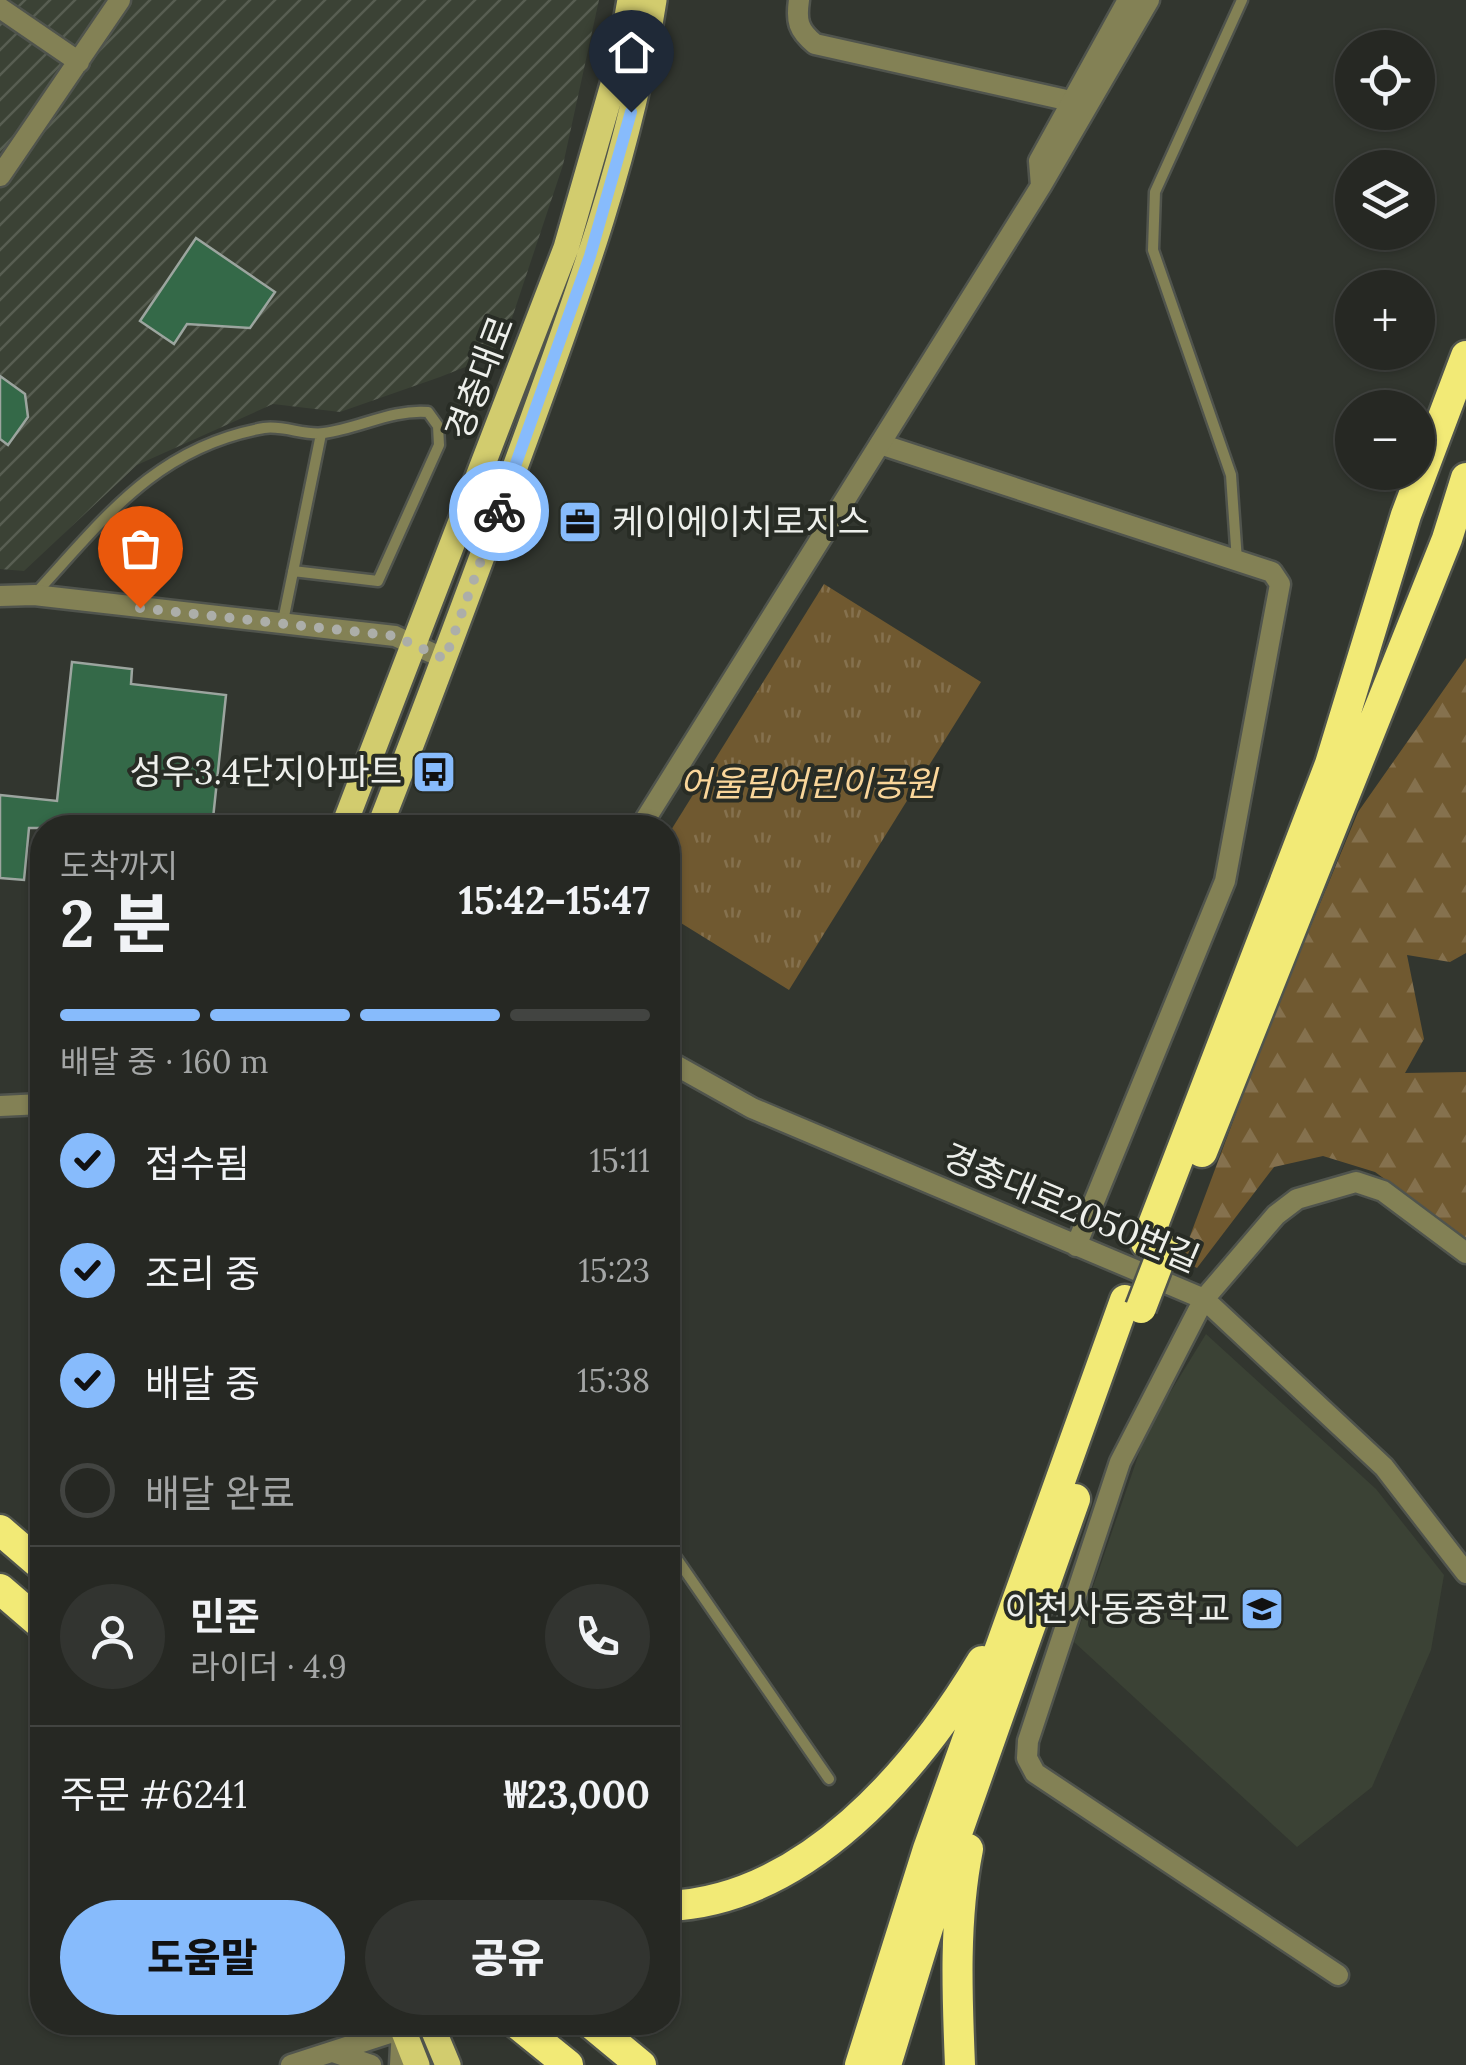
<!DOCTYPE html>
<html lang="ko">
<head>
<meta charset="utf-8">
<style>
	body { margin:0; font-family:Lora,"Noto Sans KR",serif; background:#323430; color:#f1f3f6; height:100vh; display:flex; flex-direction:column; font-size:38px; white-space:nowrap }
	* { box-sizing:border-box; margin:0 }
	p { font-size:32px; color:#a4a6a6 }
	.icon { flex:none; width:55px; height:55px; fill:none; stroke:currentColor; stroke-width:2; stroke-linecap:round; stroke-linejoin:round }
	.map { position:relative; flex:1; overflow:hidden }
	.panel { position:absolute; left:30px; top:815px; width:650px; height:1220px; display:flex; flex-direction:column; background:#262823; border-radius:40px; box-shadow:0 2px 8px #0004,0 0 0 2px #424441 }
	.panel>* { flex:none }
	.controls { position:absolute; left:1335px; top:30px; display:grid; gap:20px }
	.controls a { display:grid; place-items:center; width:100px; height:100px; border-radius:50%; background:#262823; box-shadow:0 2px 8px #0004,0 0 0 2px #424441; font-size:50px }
	.pin { position:absolute; display:grid; place-items:center; width:85px; height:85px; color:#fff; margin:-102px -42px; border-radius:50% 50% 50% 0; rotate:-45deg; box-shadow:0 0 10px #0007 }
	.pin .icon { rotate:45deg }
	.courier { position:absolute; display:grid; place-items:center; width:100px; height:100px; margin:-50px; border:8px solid #87bbfc; border-radius:50%; background:#fff; color:#222; box-shadow:0 2px 12px #0007 }
	.head em { font-style:normal; font-weight:800 }
	.head div { display:flex; flex-direction:column-reverse }
	.head { display:flex; align-items:center; justify-content:space-between; height:170px; padding:0 30px }
	h1 { font-size:65px; font-weight:800; line-height:75px }
	.bar { display:grid; grid-template-columns:repeat(4,1fr); gap:15px 10px; align-content:center; height:120px; padding:0 30px }
	.bar i { height:12px; border-radius:8px; background:#424441 }
	.bar .on { background:#87bbfc }
	.bar p { grid-column:span 4 }
	.line { display:flex; align-items:center; gap:25px; padding:0 30px; border-top:2px solid #424441 }
	.line div { flex:1 }
	.round { display:grid; place-items:center; flex:none; width:105px; height:105px; border-radius:52px; background:#323430 }
	ol { padding:0 30px; list-style:none }
	li { display:flex; align-items:center; gap:30px; height:110px }
	li p { margin-inline-start:auto }
	li .icon { padding:10px; border-radius:50%; background:#87bbfc; color:#111; stroke-width:4 }
	li:last-child { color:#a4a6a6 }
	li i { width:55px; height:55px; border:5px solid #424441; border-radius:50% }
	.button { display:flex; gap:20px; margin-top:auto; padding:20px 30px }
	.button a { flex:1; height:115px; border-radius:60px; background:#87bbfc; color:#111; font-size:40px; font-weight:800; line-height:115px; text-align:center }
	.button a+a { background:#323430; color:#f1f3f6 }
	.map>svg:first-child { display:block }
</style>
</head>
<body>
<div class="map">
<svg width="1466" height="2065" viewBox="0 0 1466 2065">
	<defs>
		<pattern id="industrial-furrows" width="10" height="10" patternUnits="userSpaceOnUse" patternTransform="scale(2.5)"><rect width="10" height="10" fill="#3b4235"/><path d="M-1 1l2-2M0 10L10 0M9 11l2-2" fill="none" stroke="#585e52"/></pattern>
		<pattern id="forest-firs" width="22" height="20" patternUnits="userSpaceOnUse" patternTransform="scale(2.5)"><rect width="22" height="20" fill="#705930"/><path d="M5 1l3.5 6h-7zM16 11l3.5 6h-7z" fill="#85714e"/></pattern>
		<pattern id="park-tufts" width="24" height="20" patternUnits="userSpaceOnUse" patternTransform="scale(2.5)"><rect width="24" height="20" fill="#705930"/><path d="M3 7l-1-3M5 7V3M7 7l1-3M15 17l-1-3M17 17v-4M19 17l1-3" fill="none" stroke="#85714e"/></pattern>
	</defs>
	<rect width="100%" height="100%" fill="#32362f"/>
	<path fill="#3b4235" d="M1206,1334l170,155 68,86 -13,75 -59,137 -75,60 -223,-205 73,-212z"/>
	<path fill="url(#industrial-furrows)" d="M0,0h599l-36,165 -55,165 -25,30 -43,17 -100,35 -67,-8 -136,61 -113,106 -24,-2z"/>
	<path fill="url(#forest-firs)" d="M1466,658v295l-16,9 -43,-7 17,84 -19,34 61,-1v166l-91,-66 -52,-16 -49,11 -77,101 -16,-8 84,-224 93,-224z"/>
	<path fill="url(#park-tufts)" d="M824,584l157,98 -192,308 -121,-75v-80z"/>
	<path fill="#346948" stroke="#9ca59f" stroke-width="2.5" d="M196,238l79,54 -25,36 -63,-4 -13,20 -34,-23z
		M0,376l25,18 3,23 -20,28 -8,-6z
		M72,662l60,7 -1,15 95,11 -14,133h-183l-5,52 -24,-2v-83l57,6z"/>
	<g fill="none" stroke-linecap="round" stroke-linejoin="round">
		<defs>
			<path id="service" d="M1237,561l-6,-86 -78,-225 2,-58 87,-192
				M35,594c69,-75 121,-147 229,-166 20,-3 41,8 60,5 36,-5 68,-24 104,-21l10,14 1,19 -61,136 -85,-10
				M282,626l39,-192
				M668,1546l161,233"/>
			<path id="minor" d="M799,0c-3,21 -1,30 16,44l260,58
				M0,8l79,54
				M0,176l120,-176
				M880,444l392,128 8,12 -55,297 -149,365
				M0,596l34,-1 361,41 50,23
				M668,1061l84,47 452,191 180,168 82,106
				M0,1106l42,-2
				M1338,1975l-303,-202 -8,-15 1,-17 92,-279 84,-163 72,-84 21,-16 59,-17 27,9 83,62"/>
			<path id="tertiary" d="M1041,186l-2,-25 89,-161
				M640,828l401,-642 108,-186
				M333,2052l38,13
				M291,2065l111,-36 -2,36"/>
			<path id="primary" d="M343,828l223,-580 52,-181 12,-67
				M379,828c52,-133 101,-265 150,-399 51,-140 102,-281 125,-429
				M400,2022l17,43
				M430,2022l18,43"/>
			<path id="motorway" d="M1202,1152l245,-613 19,-61
				M1146,1243l184,-479 76,-249 60,-159
				M0,1530l42,36
				M0,1589l42,36
				M668,1906c138,-6 248,-135 314,-245
				M515,2022l53,43
				M589,2022l52,43
				M860,2065l68,-216 197,-549
				M886,2065l70,-229 119,-337
				M960,2065c-3,-71 -6,-146 8,-216"/>
		</defs>
		<use href="#service" stroke="#50544d" stroke-width="15"/>
		<use href="#minor" stroke="#50544d" stroke-width="25"/>
		<use href="#tertiary" stroke="#50544d" stroke-width="25"/>
		<use href="#primary" stroke="#50544d" stroke-width="30"/>
		<use href="#motorway" stroke="#50544d" stroke-width="35"/>
		<use href="#service" stroke="#838155" stroke-width="10"/>
		<use href="#minor" stroke="#838155" stroke-width="20"/>
		<use href="#tertiary" stroke="#838155" stroke-width="20"/>
		<use href="#primary" stroke="#d2cc6e" stroke-width="25"/>
		<use href="#motorway" stroke="#f2ea76" stroke-width="30"/>
		<defs>
			<path id="motorway-bridge" d="M1141,1308l23,-60"/>
		</defs>
		<use href="#motorway-bridge" stroke="#50544d" stroke-width="35" stroke-linecap="butt"/>
		<use href="#motorway-bridge" stroke="#f2ea76" stroke-width="30"/>
	</g>
	<g fill="none" stroke-linecap="round" stroke-linejoin="round">
		<path stroke="#acaea9" stroke-width="10" stroke-dasharray="0 18" d="M140,608l255,28 50,23 54,-148"/>
		<path stroke="#87bbfc" stroke-width="12" d="M499,511l91,-255 41,-144"/>
	</g>
	<defs>
		<symbol id="office-square" viewBox="-11 -11 22 22"><rect x="-9" y="-9" width="18" height="18" rx="4" fill="#87bbfc" stroke="#282c25"/><path d="M-6-3h4V-5.5h4V-3h4V5H-6ZM-1-4.5V-3h2v-1.5ZM-6 0V1H6V0Z" fill="#111"/></symbol>
		<symbol id="bus-square" viewBox="-11 -11 22 22"><rect x="-9" y="-9" width="18" height="18" rx="4" fill="#87bbfc" stroke="#282c25"/><path d="M-5-6H5V4H4V6H2V4H-2V6H-4V4H-5ZM-3.5-4V0h7V-4ZM-3.5 1.2v1.5H-2V1.2ZM2 1.2v1.5H3.5V1.2Z" fill="#111"/></symbol>
		<symbol id="school-square" viewBox="-11 -11 22 22"><rect x="-9" y="-9" width="18" height="18" rx="4" fill="#87bbfc" stroke="#282c25"/><path d="M0-5L7-2L0 1L-7-2ZM-4 1L0 2.5L4 1V4Q0 6-4 4Z" fill="#111"/></symbol>
	</defs>
	<g fill-rule="evenodd">
		<use href="#office-square" x="555" y="497" width="50" height="50"/>
		<use href="#bus-square" x="409" y="747" width="50" height="50"/>
		<use href="#school-square" x="1237" y="1584" width="50" height="50"/>
	</g>
	<g text-anchor="middle" stroke-width="8" stroke-linejoin="round" paint-order="stroke">
		<g font-size="35" fill="#edefeb" stroke="#282c25">
			<text transform="translate(480 378) rotate(-69)" y="12">경충대로</text>
			<text transform="translate(1071 1208) rotate(23)" y="12">경충대로2050번길</text>
		</g>
		<g font-size="35" fill="#edefeb" stroke="#282c25" text-anchor="end">
			<text x="612" y="534" text-anchor="start">케이에이치로지스</text>
			<text x="402" y="784">성우3.4단지아파트</text>
			<text x="1230" y="1621">이천사동중학교</text>
		</g>
		<g font-size="35" font-style="italic" fill="#fad69a" stroke="#282c25">
			<text x="808" y="796">어울림어린이공원</text>
		</g>
	</g>
</svg>
<div class="controls">
<a><svg class="icon" aria-label="locate" viewBox="0 0 24 24"><circle cx="12" cy="12" r="6"/><path d="M12 2v4M12 18v4M2 12h4M18 12h4"/></svg></a>
<a><svg class="icon" aria-label="layers" viewBox="0 0 24 24"><path d="M12 4l9 5-9 5-9-5zM3 14l9 5 9-5"/></svg></a>
<a>+</a>
<a>−</a>
</div>
<div class="pin" style="left:140px;top:608px;background:#ea580c"><svg class="icon" aria-label="bag" viewBox="0 0 24 24"><path d="M5 8h14l-1 12H6zM9 8a3 3 0 0 1 6 0"/></svg></div>
<div class="pin" style="left:631px;top:112px;background:#1f2937"><svg class="icon" aria-label="home" viewBox="0 0 24 24"><path d="M3 11l9-7 9 7M6 9v11h12V9"/></svg></div>
<div class="courier" style="left:499px;top:511px"><svg class="icon" aria-label="bike" viewBox="0 0 24 24"><circle cx="6" cy="16" r="4"/><circle cx="18" cy="16" r="4"/><path d="M6 16l4-8h5l3 8M10 8l3 8H6M13 5h3"/></svg></div>
<section class="panel">
<div class="head"><div><h1>2 분</h1><p>도착까지</p></div><em>15:42–15:47</em></div>
<div class="bar"><i class="on"></i><i class="on"></i><i class="on"></i><i></i><p>배달 중 · 160 m</p></div>
<ol>
<li><svg class="icon" aria-label="check" viewBox="0 0 24 24"><path d="M5 12l5 5 9-10"/></svg>접수됨<p>15:11</p></li>
<li><svg class="icon" aria-label="check" viewBox="0 0 24 24"><path d="M5 12l5 5 9-10"/></svg>조리 중<p>15:23</p></li>
<li><svg class="icon" aria-label="check" viewBox="0 0 24 24"><path d="M5 12l5 5 9-10"/></svg>배달 중<p>15:38</p></li>
<li><i></i>배달 완료</li>
</ol>
<div class="line" style="height:180px"><a class="round"><svg class="icon" aria-label="person" viewBox="0 0 24 24"><circle cx="12" cy="8" r="4"/><path d="M4 21q1-7 8-7t8 7"/></svg></a><div><b>민준</b><p>라이더 · 4.9</p></div><a class="round"><svg class="icon" aria-label="phone" viewBox="0 0 24 24"><path d="M5 4h4l2 5-3 2q2 4 5 5l2-3 5 2v4C11 20 4 13 5 4z"/></svg></a></div>
<div class="line" style="height:130px"><div>주문 #6241</div><b>₩23,000</b></div>
<div class="button"><a>도움말</a><a>공유</a></div>
</section>
</div>
</body>
</html>
